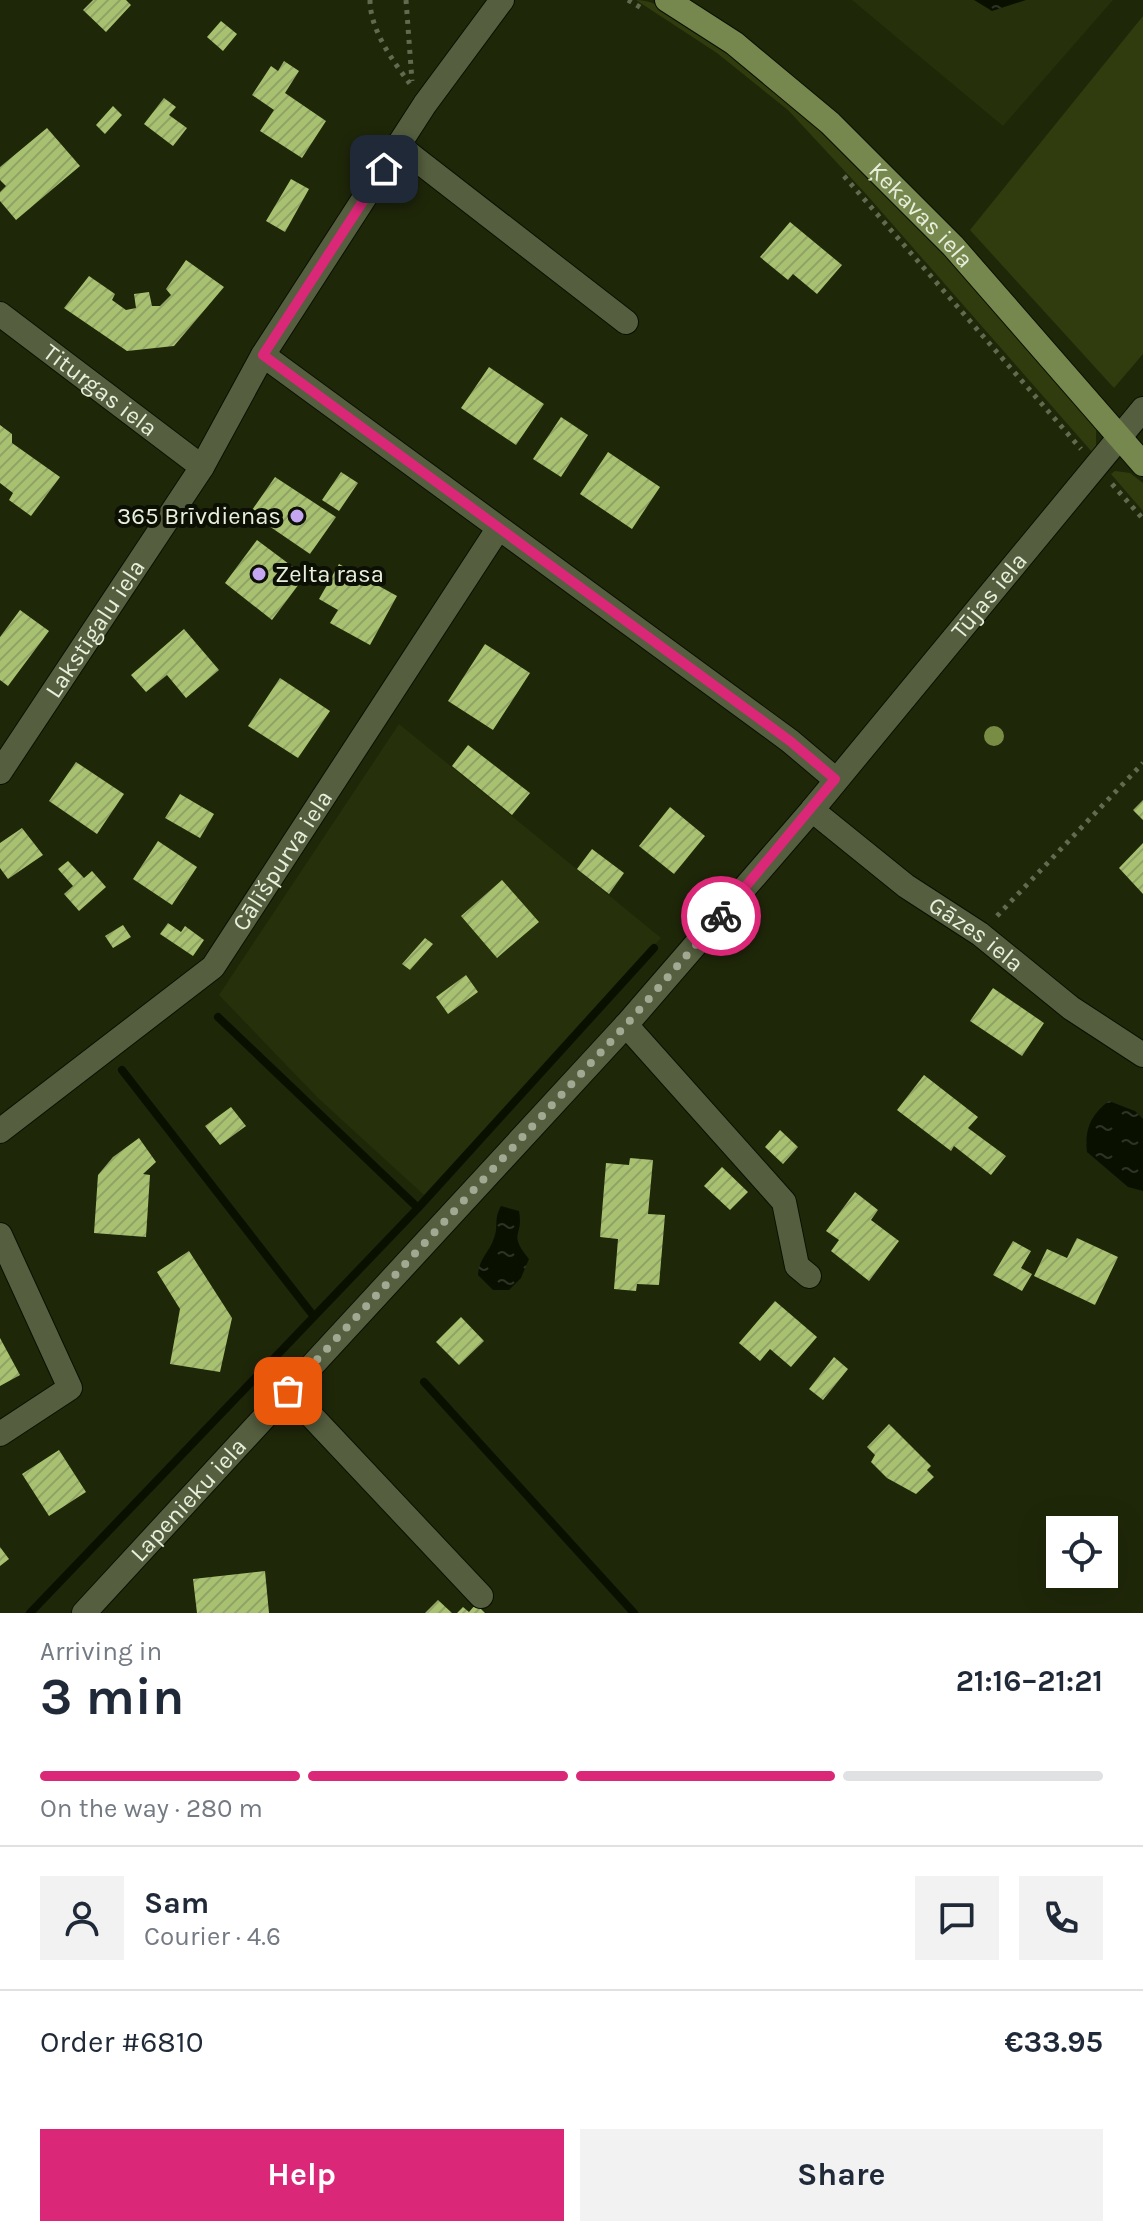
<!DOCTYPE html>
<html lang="en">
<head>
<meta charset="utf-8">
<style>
	body { margin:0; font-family:Karla,sans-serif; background:#f2f2f3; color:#1f2937; height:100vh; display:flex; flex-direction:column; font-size:30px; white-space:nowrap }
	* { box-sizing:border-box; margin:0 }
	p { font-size:26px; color:#747a83 }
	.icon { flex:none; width:44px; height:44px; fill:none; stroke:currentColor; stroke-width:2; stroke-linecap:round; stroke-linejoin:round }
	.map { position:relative; height:1613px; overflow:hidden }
	.sheet { display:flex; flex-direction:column; background:#fff; flex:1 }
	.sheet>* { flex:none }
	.fabs { position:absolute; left:1046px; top:1516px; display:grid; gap:16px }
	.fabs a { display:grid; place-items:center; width:72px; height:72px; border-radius:0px; background:#fff; box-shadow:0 8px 32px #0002; font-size:40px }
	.pin { position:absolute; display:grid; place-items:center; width:68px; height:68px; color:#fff; margin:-34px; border-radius:16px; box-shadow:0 4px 12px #0006 }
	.courier { position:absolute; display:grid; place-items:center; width:80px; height:80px; margin:-40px; border:6px solid #db2777; border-radius:50%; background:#fff; color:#222; box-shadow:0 2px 10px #0007 }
	.overview em { font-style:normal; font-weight:700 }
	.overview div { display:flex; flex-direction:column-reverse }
	.overview { display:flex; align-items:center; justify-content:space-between; height:136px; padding:0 40px }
	h1 { font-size:52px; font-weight:700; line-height:60px }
	.bar { display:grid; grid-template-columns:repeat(4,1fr); gap:12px 8px; align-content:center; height:96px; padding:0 40px }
	.bar i { height:10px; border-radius:6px; background:#e0e1e3 }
	.bar .active { background:#db2777 }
	.bar p { grid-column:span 4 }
	.line { display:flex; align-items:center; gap:20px; padding:0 40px; border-top:2px solid #e0e1e3 }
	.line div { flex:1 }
	.round { display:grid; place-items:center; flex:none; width:84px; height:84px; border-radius:0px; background:#f2f2f3 }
	.primary-button { display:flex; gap:16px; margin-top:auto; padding:16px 40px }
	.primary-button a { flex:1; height:92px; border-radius:0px; background:#db2777; color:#fff; font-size:32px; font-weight:700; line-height:92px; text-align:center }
	.primary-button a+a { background:#f2f2f3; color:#1f2937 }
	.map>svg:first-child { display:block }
</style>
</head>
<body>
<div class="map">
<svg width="1143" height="1613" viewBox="0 0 1143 1613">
	<defs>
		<pattern id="water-ripples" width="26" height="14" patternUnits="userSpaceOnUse" patternTransform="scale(2)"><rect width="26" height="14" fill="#0a1000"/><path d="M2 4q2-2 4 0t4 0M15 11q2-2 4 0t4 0" fill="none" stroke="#2e3325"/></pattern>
		<pattern id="building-hatch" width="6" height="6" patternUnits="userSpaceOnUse" patternTransform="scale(2)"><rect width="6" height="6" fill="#a8c171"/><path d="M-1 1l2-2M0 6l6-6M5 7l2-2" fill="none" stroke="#90a365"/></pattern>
	</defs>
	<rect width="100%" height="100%" fill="#1f2709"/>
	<path fill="#26300a" d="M852,0h261l-110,126z
		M399,724l262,214 -237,257 -106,-97 -99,-103z"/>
	<path fill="#303c0d" d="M636,0c24,0 49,22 69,36 154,107 268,250 391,389v21l-4,6 -226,-258 -78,-84 -71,-57z
		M1143,16v338l-29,34 -144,-158z
		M1115,471l15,2 13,10v28l-32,-37z"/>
	<path fill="url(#water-ripples)" d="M974,0h52l-34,11z
		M1109,1101l26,10 8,8v72l-15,-4 -41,-35c-3,-22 4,-38 22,-51z
		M501,1206l18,5c5,27 -12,21 10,48l-8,19 -12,12h-16l-15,-15c1,-17 11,-22 16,-37 5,-12 -1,-18 7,-32z"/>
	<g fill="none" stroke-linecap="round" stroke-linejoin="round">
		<path stroke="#0a1000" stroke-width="8" d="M218,1017l200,191
			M122,1070l190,244
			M424,1382l210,231
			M30,1613l388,-405 236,-260"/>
	</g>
	<path fill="url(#building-hatch)" d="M93,0h33l5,5 -25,27 -23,-22z
		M221,21l16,13 -14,17 -16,-14z
		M284,61l15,10 -14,22 41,28 -24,37 -42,-27 14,-21 -22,-15 19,-29 7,5z
		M164,98l12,9 -7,8 18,13 -14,18 -29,-22z
		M113,106l9,9 -17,19 -9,-9z
		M47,128l33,38 -64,54 -16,-19v-9l6,-6 -6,-6v-13z
		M291,179l18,10 -24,43 -19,-11z
		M790,222l52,43 -25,29 -24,-20 -5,6 -28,-23z
		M186,260l38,27 -50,59 -47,5 -63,-43 25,-32 26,18 -3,6 14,10 10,-2 -2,-14 15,-2 3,14h8l11,-11 -5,-6z
		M489,367l55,37 -28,41 -55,-37z
		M561,417l27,18 -27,42 -28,-18z
		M0,425l12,9v9l48,34 -29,39 -22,-16 4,-7 -13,-10z
		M608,452l52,35 -28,42 -52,-35z
		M341,472l17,11 -19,28 -17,-11z
		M275,477l61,40 -26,37 -60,-41z
		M257,540l48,36 -33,44 -47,-37z
		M339,564l58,32 -27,49 -40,-22 8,-13 -19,-11z
		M20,610l29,21 -41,55 -8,-6v-43z
		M184,629l35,41 -33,28 -19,-23 -21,17 -15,-17z
		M485,644l45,29 -37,57 -45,-29z
		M280,678l50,33 -32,47 -50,-32z
		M468,745l62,48 -18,22 -60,-49z
		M76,762l48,32 -27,40 -48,-33z
		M180,794l34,20 -14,24 -35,-20z
		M1143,800v20l-10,-10z
		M670,807l35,29 -31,38 -35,-28z
		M22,828l21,27 -35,24 -8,-11v-25z
		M158,841l39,26 -25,38 -39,-26z
		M1143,843v51l-24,-26z
		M592,849l32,24 -15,21 -32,-25z
		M68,861l16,17 8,-7 14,16 -27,24 -15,-17 9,-8 -15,-17z
		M502,880l37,42 -42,36 -36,-42z
		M168,923l13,9 4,-6 19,14 -11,16 -33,-22z
		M123,925l8,12 -18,11 -8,-12z
		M425,938l8,6 -23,26 -8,-6z
		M466,975l12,17 -30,22 -12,-17z
		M993,988l51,35 -22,33 -52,-35z
		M924,1075l54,42 -10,11 38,28 -15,19 -37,-29 -3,5 -54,-41z
		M231,1107l15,19 -26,19 -15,-19z
		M780,1130l18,17 -15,17 -18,-17z
		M139,1138l17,24 -13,12 7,1 -4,62 -52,-4 4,-58 15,-18z
		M630,1158l23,2 -5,54 17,1 -6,70 -22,-1 -1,7 -22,-2 4,-50 -18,-2 6,-74 23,2z
		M722,1167l26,25 -18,18 -26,-24z
		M855,1192l23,18 -7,10 28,21 -30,40 -38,-30 8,-11 -13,-9z
		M1077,1238l41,19 -23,48 -61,-29 13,-27 20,9z
		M1013,1241l18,10 -10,17 11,6 -10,17 -29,-16z
		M189,1251l43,67 -12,54 -50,-8 10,-55 -23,-37z
		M775,1301l42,36 -26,30 -21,-18 -10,12 -21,-18z
		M461,1317l23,24 -25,24 -23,-23z
		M0,1338l20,37 -20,11z
		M834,1357l14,12 -25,31 -14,-11z
		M889,1424l42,42 -4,4 7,7 -18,17 -29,-16 -16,-16 4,-7 -8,-8z
		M59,1450l27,42 -37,24 -27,-42z
		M0,1547l9,12 -9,7z
		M265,1571l4,42h-72l-4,-34z
		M438,1600l14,13h-27z
		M476,1604l9,9h-28l6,-6 6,5z"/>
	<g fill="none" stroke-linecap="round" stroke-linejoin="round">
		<defs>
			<g id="minor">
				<path d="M399,146l227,176"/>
				<path id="s1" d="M0,314l202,153"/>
				<path d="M263,355l527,386 45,38"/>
				<path id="s2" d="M0,772l202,-305 61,-112 162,-251 77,-104"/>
				<path id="s3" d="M812,810l94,76 74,48 91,74 72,47"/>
				<path d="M626,1025l158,177 13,64 12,10"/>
				<path id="s4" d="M0,1131l213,-164 285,-438"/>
				<path d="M0,1235l70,153 -70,46"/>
				<path d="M288,1391l193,205"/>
				<path id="s5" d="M84,1613l542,-588 186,-215 331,-401"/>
			</g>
			<g id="major">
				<path id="s6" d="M667,0l67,43 96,80 123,123 190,218"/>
			</g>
		</defs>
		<use href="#minor" stroke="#091000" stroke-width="26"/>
		<use href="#major" stroke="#091000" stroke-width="26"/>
		<path stroke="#626a4f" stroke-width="5" stroke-dasharray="4 6" stroke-linecap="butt" d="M370,0c0,30 23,61 40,84
			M406,0l6,81
			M628,0l15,9
			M844,176l237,273
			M1112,484l31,35
			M997,916l146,-153"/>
		<use href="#minor" stroke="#555f3f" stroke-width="24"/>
		<use href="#major" stroke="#77884f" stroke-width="24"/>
	</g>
	<circle fill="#788c44" cx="994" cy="736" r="10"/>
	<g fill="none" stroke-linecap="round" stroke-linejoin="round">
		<path stroke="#a2a992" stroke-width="8" stroke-dasharray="0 14.4" d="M288,1391l338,-366 95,-109"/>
		<path stroke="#db2777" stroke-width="10" d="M384,169l-121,186 527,386 45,38 -114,137"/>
	</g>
	<g fill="#c5a7f1" stroke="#0b0f04" stroke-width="3">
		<circle cx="297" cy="516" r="8"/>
		<circle cx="259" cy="574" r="8"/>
	</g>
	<g text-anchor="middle" stroke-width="8" stroke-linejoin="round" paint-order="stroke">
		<g font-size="24" fill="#e8efdc" stroke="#0b0f04">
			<text dy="8" stroke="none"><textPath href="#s6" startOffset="334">Ķekavas iela</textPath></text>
			<text dy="8" stroke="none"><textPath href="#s1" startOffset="126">Titurgas iela</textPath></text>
			<text dy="8" stroke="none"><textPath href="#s5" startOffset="1362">Tūjas iela</textPath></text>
			<text dy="8" stroke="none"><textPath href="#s2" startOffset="172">Lakstīgalu iela</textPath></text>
			<text dy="8" stroke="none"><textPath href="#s4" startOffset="396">Cālīšpurva iela</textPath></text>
			<text dy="8" stroke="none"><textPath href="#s3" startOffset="206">Gāzes iela</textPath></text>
			<text dy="8" stroke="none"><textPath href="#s5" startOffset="154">Lapenieku iela</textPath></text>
		</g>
		<g font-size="24" fill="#e8efdc" stroke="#0b0f04" text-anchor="end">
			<text x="281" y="524">365 Brīvdienas</text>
			<text x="275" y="582" text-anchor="start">Zelta rasa</text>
		</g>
	</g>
</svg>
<div class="fabs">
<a><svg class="icon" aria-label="locate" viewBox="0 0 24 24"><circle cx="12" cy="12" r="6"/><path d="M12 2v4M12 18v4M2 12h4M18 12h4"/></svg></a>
</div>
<div class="pin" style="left:288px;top:1391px;background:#ea580c"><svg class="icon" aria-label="bag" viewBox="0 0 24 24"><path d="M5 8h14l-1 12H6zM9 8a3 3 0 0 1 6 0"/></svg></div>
<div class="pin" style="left:384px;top:169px;background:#1f2937"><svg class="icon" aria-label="home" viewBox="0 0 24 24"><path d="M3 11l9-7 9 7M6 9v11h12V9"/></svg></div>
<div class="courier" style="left:721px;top:916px"><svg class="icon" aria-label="bike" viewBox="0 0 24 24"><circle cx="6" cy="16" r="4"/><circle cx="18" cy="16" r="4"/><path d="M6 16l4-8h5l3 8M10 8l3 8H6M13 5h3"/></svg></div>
</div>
<section class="sheet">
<div class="overview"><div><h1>3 min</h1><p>Arriving in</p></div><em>21:16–21:21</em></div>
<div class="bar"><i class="active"></i><i class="active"></i><i class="active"></i><i></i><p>On the way · 280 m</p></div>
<div class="line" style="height:144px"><a class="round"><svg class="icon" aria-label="person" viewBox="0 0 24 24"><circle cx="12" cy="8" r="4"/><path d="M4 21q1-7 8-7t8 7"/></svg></a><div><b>Sam</b><p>Courier · 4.6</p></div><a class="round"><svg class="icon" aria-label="chat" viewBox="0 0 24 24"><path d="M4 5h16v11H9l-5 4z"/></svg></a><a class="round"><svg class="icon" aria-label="phone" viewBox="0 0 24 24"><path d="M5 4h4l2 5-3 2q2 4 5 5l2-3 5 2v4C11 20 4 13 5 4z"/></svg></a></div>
<div class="line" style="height:104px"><div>Order #6810</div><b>€33.95</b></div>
<div class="primary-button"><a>Help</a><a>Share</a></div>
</section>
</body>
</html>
